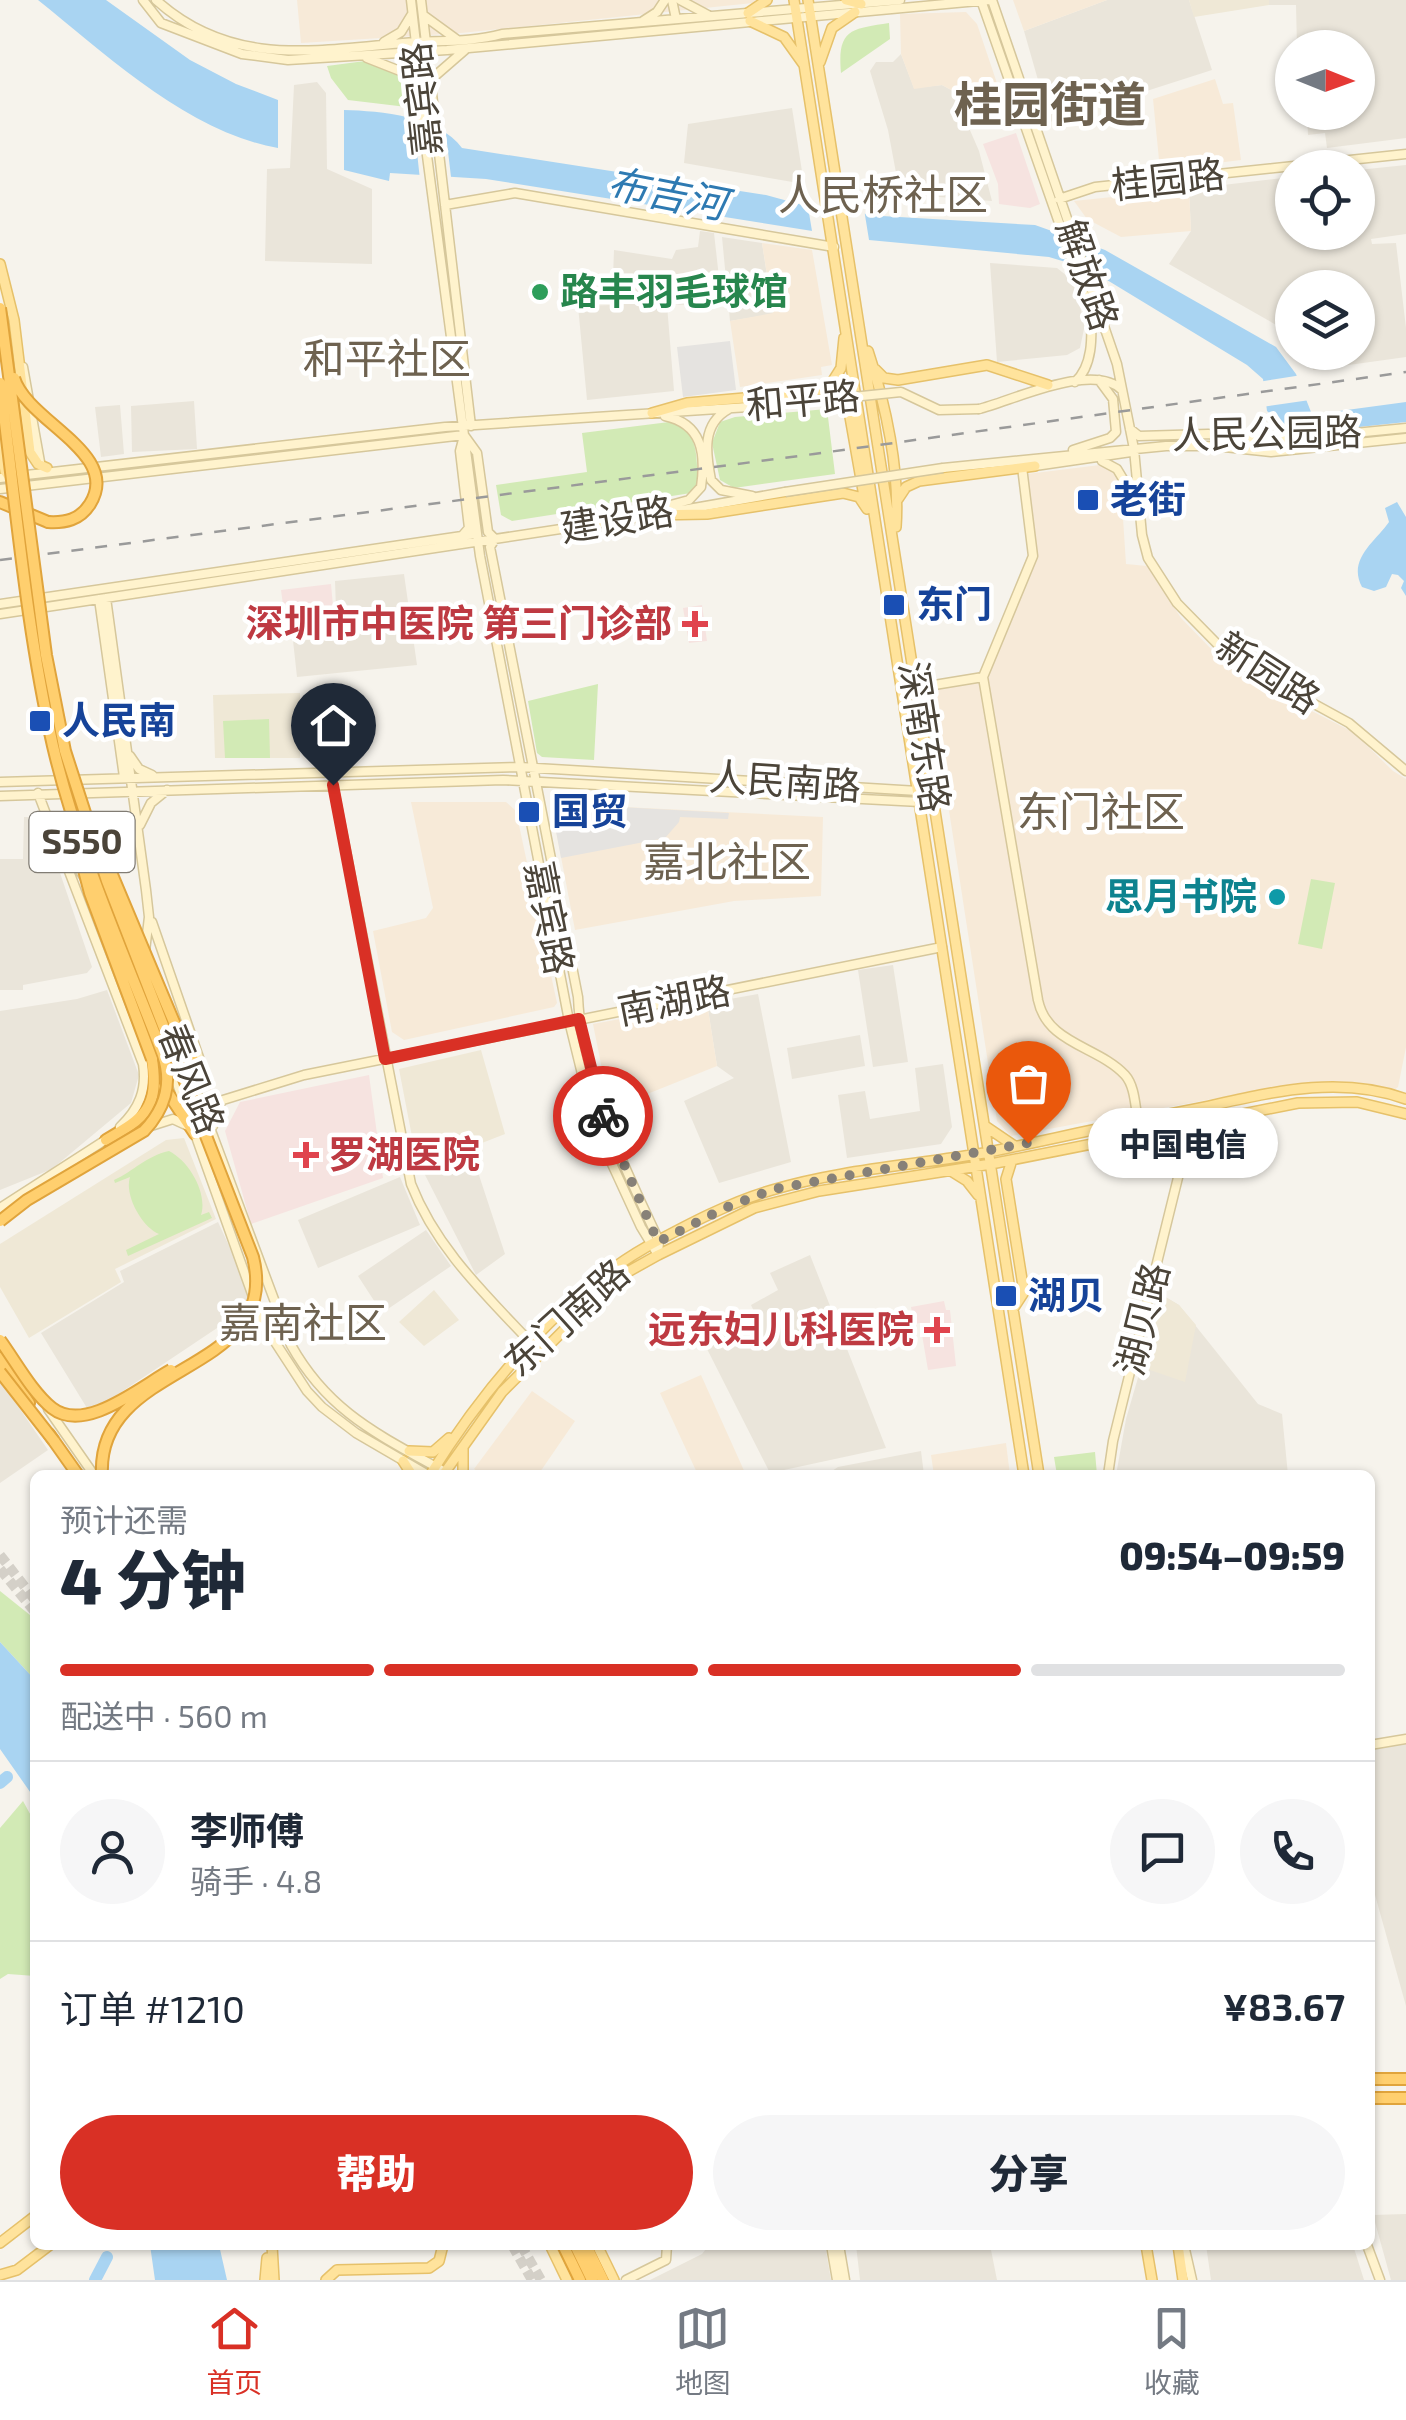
<!DOCTYPE html>
<html lang="zh">
<head>
<meta charset="utf-8">
<style>
	body { margin:0; font-family:"Exo 2","Noto Sans SC",sans-serif; background:#f6f6f7; color:#1f2937; height:100vh; display:flex; flex-direction:column; font-size:38px; white-space:nowrap }
	* { box-sizing:border-box; margin:0 }
	p { font-size:32px; color:#747a83 }
	.icon { flex:none; width:55px; height:55px; fill:none; stroke:currentColor; stroke-width:2; stroke-linecap:round; stroke-linejoin:round }
	.map { position:relative; flex:1; overflow:hidden }
	.details { position:absolute; left:30px; top:1470px; width:1345px; height:780px; display:flex; flex-direction:column; background:#fff; border-radius:15px; box-shadow:0 2px 8px #0004 }
	.details>* { flex:none }
	.needle { width:65px; rotate:91deg }
	.controls { position:absolute; left:1275px; top:30px; display:grid; gap:20px }
	.controls a { display:grid; place-items:center; width:100px; height:100px; border-radius:50%; background:#fff; box-shadow:0 2px 8px #0004; font-size:50px }
	.pin { position:absolute; display:grid; place-items:center; width:85px; height:85px; color:#fff; margin:-102px -42px; border-radius:50% 50% 50% 0; rotate:-45deg; box-shadow:0 0 10px #0007 }
	.pin .icon { rotate:45deg }
	.courier { position:absolute; display:grid; place-items:center; width:100px; height:100px; margin:-50px; border:8px solid #d93025; border-radius:50%; background:#fff; color:#222; box-shadow:0 2px 12px #0007 }
	.bubble { position:absolute; height:70px; border-radius:35px; background:#fff; box-shadow:0 2px 8px #0004; font-size:32px; font-weight:800; line-height:70px; text-align:center }
	.head em { font-style:normal; font-weight:800 }
	.head div { display:flex; flex-direction:column-reverse }
	.head { display:flex; align-items:center; justify-content:space-between; height:170px; padding:0 30px }
	h1 { font-size:65px; font-weight:800; line-height:75px }
	.bar { display:grid; grid-template-columns:repeat(4,1fr); gap:15px 10px; align-content:center; height:120px; padding:0 30px }
	.bar i { height:12px; border-radius:8px; background:#e0e1e3 }
	.bar .on { background:#d93025 }
	.bar p { grid-column:span 4 }
	.line { display:flex; align-items:center; gap:25px; padding:0 30px; border-top:2px solid #e0e1e3 }
	.line div { flex:1 }
	.round { display:grid; place-items:center; flex:none; width:105px; height:105px; border-radius:52px; background:#f6f6f7 }
	.button { display:flex; gap:20px; margin-top:auto; padding:20px 30px }
	.button a { flex:1; height:115px; border-radius:60px; background:#d93025; color:#fff; font-size:40px; font-weight:800; line-height:115px; text-align:center }
	.button a+a { background:#f6f6f7; color:#1f2937 }
	.tabs { display:flex; justify-content:space-around; align-items:center; height:140px; border-top:2px solid #e0e1e3; background:#fff; font-size:28px; color:#747a83 }
	.tabs a { display:grid; justify-items:center; gap:5px }
	.tabs .on { color:#d93025 }
	.map>svg:first-child { display:block }
</style>
</head>
<body>
<div class="map">
<svg width="1406" height="2280" viewBox="0 0 1406 2280">
	<rect width="100%" height="100%" fill="#f6f3ec"/>
	<path fill="#eae5da" d="M1107,0h82l23,70 -162,52 -26,-91z
		M1269,0h137v138l-79,10 -2,-15 -17,2 -1,-22 51,-1v-64l-61,-1 -1,-42h-27z
		M901,54l13,34 28,-3 11,6 26,60 13,50 -92,-7 -12,-64 -18,-59 6,-9h17z
		M317,82l9,11 1,76 45,20v75l-107,-3 2,-92 23,-1 4,-83z
		M792,108l12,76 -120,-21 4,-39z
		M1406,165v69l-35,5 1,5 24,-1 10,85v29l-93,13 -3,-17 48,-1v-64h-66v46l-123,-70 22,-33 -2,-42 103,-12v55h66v-62z
		M700,231l14,2 8,71 -55,1 7,86 -87,9 -9,-94 34,-1 2,-55 58,9 4,-9 22,-3z
		M722,237l40,6 11,71 -43,7z
		M990,263l67,5 15,12 13,44 -5,24 -13,7 -70,7z
		M194,401l3,48 -65,3 -1,-46z
		M120,405l4,49 -23,3 -6,-50z
		M404,574l13,91 -120,12 -7,-64 46,-4 -1,-28z
		M24,817h17l51,150 -5,6 -64,12v5h-23v-131h23z
		M893,965l15,97 -35,5 -15,-97z
		M107,990l32,85 -8,28 -79,66 -52,21v-179l77,-12z
		M758,994l33,168 -72,21 -35,-82 50,-23 -17,-12 -10,-63z
		M860,1035l5,31 -73,13 -5,-31z
		M943,1064l9,63 -11,17 -94,14 -9,-63 27,-4 5,28 50,-8 -5,-43z
		M472,1154l33,100 -29,21 -53,-104z
		M400,1177l20,48 -102,43 -20,-48z
		M218,1222l30,65v16l-4,7 -154,103 -49,-80 83,-51 -4,-11z
		M426,1230l25,36 -69,47 -24,-37z
		M810,1255l76,193 -116,25 -65,-128 54,-23 -8,-17 27,-15 -8,-17z
		M1162,1295l17,10 79,99 24,10 6,61h-172l10,-56z
		M0,1380l48,70 -48,33z
		M921,1451l3,24h-98l12,-8z
		M1406,1739v267l-36,-129v-132z
		M1406,2214v66h-15l-18,-65z
		M709,2245h116l6,35h-181l52,-26z
		M856,2245h134l7,35h-137z
		M1206,2245h147l11,35h-153z"/>
	<path fill="#f7ead8" d="M297,0h459l-3,3 -292,30 -160,10z
		M1013,0h94l-83,31z
		M966,12l11,12 26,77 -41,14 -9,-24 -11,-6 -28,4 -13,-35 -1,-40z
		M1215,79l8,25 10,-1 8,57 -81,10 -7,-71z
		M1189,189l2,42 -70,6 -34,-18 -13,-18z
		M762,243l50,7 20,115 -11,2 1,8 -82,12 -10,-66 43,-8z
		M1108,464l12,8 6,92 21,2 34,52 35,36 37,27 100,51 40,39 13,8v268l-8,40 -4,3 -58,-9 -37,2 -288,53 -14,-15 -68,-440 53,-9 46,-118 -9,-79z
		M411,802h95l10,9 41,192 -3,4 -150,33 -12,-8 -19,-101 53,-13 7,-10z
		M564,804l259,13 -2,79 -87,5 -159,29 -22,-115z
		M707,1003l10,63 -107,43 -17,-85z
		M701,1375l45,100h-48l-38,-82z
		M532,1391l43,30 -37,54h-55l-9,-6z
		M1006,1443l4,32h-76l-3,-20z"/>
	<path fill="#efe8d6" d="M1189,0h80v5l-75,12z
		M300,693v65h-85l-2,-63z
		M481,1050l24,84 -87,34 -19,-99z
		M184,1138l32,81 -101,50 6,13 -92,56 -29,-51v-43l166,-104z
		M434,1290l25,30 -35,26 -25,-24z
		M1162,1295l17,10 17,20 -11,57 -44,-15z"/>
	<path fill="#f6e3e0" d="M1016,133l24,71 -10,4 -31,-4 -1,-20 -15,-40z
		M331,584l2,22 -49,6 -3,-22z
		M702,605l5,36 -18,2 -6,-35z
		M369,1075l14,103 -132,46 -26,-93 15,-29z
		M944,1301l2,9h4l6,56 -28,4 -8,-47 -6,1 -3,-17z"/>
	<path fill="#d2eab5" d="M889,23l1,16 -49,34c-4,-44 10,-44 48,-50z
		M365,61c15,2 47,13 51,30 1,5 -1,11 -1,17l-67,-8 -17,-22 -4,-12z
		M827,409l8,65 -101,14 -14,-8 -8,-37 8,-21 15,-5z
		M669,422c31,7 27,35 29,61l-7,10 -179,28 -11,-6 -5,-30 91,-13 -5,-39z
		M598,684l-4,76 -52,-3 -5,-4 -9,-52z
		M269,719l1,39h-45l-2,-37z
		M1311,879l24,4 -13,66 -24,-5z
		M169,1151c20,10 39,42 32,64l8,-3 3,6 -84,38 -2,-6 33,-16c-17,-7 -35,-39 -29,-57l-15,6 -1,-3c20,-9 32,-24 55,-29z
		M1095,1452l2,23h-40l-3,-18z
		M0,1591l35,28v61l-35,-38z
		M23,1801l12,22v153l-27,-2 -8,5v-151z"/>
	<path fill="#e5e3e0" d="M730,341l6,49 -53,7 -6,-50z
		M564,804l165,9 -1,6 -48,-2 -1,5 -14,16 -104,20 -8,-43z"/>
	<path fill="#a9d4f2" d="M38,0h68l84,60 46,24 42,16v48c-90,-16 -170,-92 -240,-148z
		M344,110c37,1 95,6 118,38l304,47 40,11 76,10 153,9 70,25 171,97 20,27 15,38 6,2 89,-12v20l-113,12 -26,-23 -4,-32 -16,-14 -140,-85 -28,-14 -30,-9 -180,-17 -383,-61 -96,-6 -1,8 -45,-11z
		M1397,502l9,15v79l-5,-8 3,-7 -6,-6 -6,-1 -6,13 -12,4 -12,-4c-15,-28 14,-46 27,-65l-4,-14z
		M0,1642l35,38v119l-35,-50z
		M150,2245h69l8,35h-72z"/>
	<path fill="#f6f3ec" d="M413,115l32,11 6,51 -31,3z
		M807,201l57,8 6,37 -57,-9z
		M1302,375l8,25 -48,7 -4,-25z"/>
	<g fill="none" stroke-linecap="round" stroke-linejoin="round">
		<path stroke="#a9d4f2" stroke-width="12" d="M0,1783l7,-6
			M95,2280l12,-23"/>
		<path stroke="#d4d0c8" stroke-width="10" stroke-dasharray="10 5" stroke-linecap="butt" d="M0,1555l35,45
			M0,1569l35,43
			M512,2245l20,35
			M521,2245l20,35"/>
		<defs>
			<path id="secondary" d="M143,0l18,23 81,31 46,6 159,-10 542,-50
				M156,0c74,67 156,51 247,43 33,-3 66,0 99,-9l398,-34
				M411,0l6,52 -2,13 65,491 89,465 26,106 46,100 17,28
				M421,0l50,426
				M672,0l4,19
				M680,0l28,15
				M981,0l110,314c1,23 2,52 -16,68
				M992,0l125,364 17,85 8,86 6,23 29,45 55,56 117,64 57,48
				M423,15l33,24
				M643,21l14,-9 8,-12
				M384,42l17,-10 11,-18
				M367,58l33,13 16,13
				M428,82l38,-33
				M1059,199l36,-12 311,-33
				M445,205l70,-12 319,54
				M23,367l17,95
				M729,409c-28,15 -23,45 -18,71l10,10 31,6
				M979,409c33,-8 114,-48 143,-19
				M1130,429l9,7 69,-2 55,8 143,-14
				M464,435l13,18 11,79 7,7 -5,8 88,450c4,87 45,166 81,244l-1,14
				M1073,450l37,-12 6,-6 -3,-33 -14,-19
				M1102,461l15,8 9,15
				M1035,466l96,-14
				M1022,467l11,89 -50,121 55,323c9,44 60,46 87,75 10,11 10,31 13,46
				M943,468l223,-22h49l56,6 135,-14
				M0,478l445,-51 319,-21
				M0,489l464,-54
				M677,511l108,-19
				M645,512l44,-12 12,-13c5,-34 1,-63 -36,-71
				M462,536l7,-8 -9,-77 4,-15
				M106,598l40,292 3,27 -4,34
				M99,599l25,178
				M0,604l462,-68 11,-2 3,-4
				M0,614l653,-99
				M916,688l67,-11
				M130,756l9,13 13,6
				M0,782l520,-15 398,24 15,4
				M333,785l78,399c25,64 74,110 120,159
				M38,793l11,29 35,55
				M0,796l503,-16 417,22 13,-7
				M140,825l11,-22 16,-13
				M57,840l86,224c4,26 -4,45 -23,63
				M152,922l51,147
				M120,936l21,51
				M166,1016l21,51
				M169,1061l93,261 45,69 15,16 34,26 72,42
				M194,1085l97,260c39,70 93,92 159,130
				M213,1126l1,-16 9,-10 81,-25 638,-128
				M148,1127l25,-8 13,6
				M1163,1132l13,7 5,20
				M0,1208l110,-71
				M48,1409l46,66
				M1108,1475l5,-34 76,-308 9,-9
				M1370,1745l36,-6
				M831,2245l6,35
				M839,2245l6,35
				M1184,2245l8,35
				M1367,2245l13,35
				M626,2280l40,-20 1,-15"/>
			<path id="primary" d="M794,0l230,1475
				M808,0l231,1475
				M846,0l15,4
				M748,13l19,-13
				M750,21l34,16 20,28
				M820,62l12,-34 23,-16
				M0,264l14,56 16,132 8,12 9,4
				M868,351c18,54 32,120 28,176
				M875,369l9,9 14,2 89,-15 61,20
				M852,389l-2,28 15,85
				M652,413l35,-10 124,-11 18,-5 12,-19 3,-30
				M0,439l5,32 9,12
				M898,499l8,-12 13,-6 116,-15
				M651,515l56,-1 136,-21 16,4 8,12
				M985,1126l28,19
				M1012,1160l-6,19 18,113 -11,17
				M951,1171l16,10 11,14
				M463,1448v27
				M409,1451l24,1 16,-14
				M403,1461l9,14
				M430,1475c52,-84 131,-180 218,-229 39,-21 82,-44 124,-56 70,-21 146,-25 217,-38 67,-14 134,-29 201,-42 72,-15 144,-37 216,-11
				M443,1475l59,-83 97,-97 25,-21 34,-19 96,-47 65,-17 172,-27 307,-61 59,-1 49,12
				M0,2243l35,-27
				M272,2245l2,35
				M550,2245l17,35
				M597,2245l17,35
				M1146,2245l6,35
				M1178,2245l5,35
				M0,2275l17,-5 33,-25
				M265,2280l2,-22
				M326,2280l11,-10 92,-2 10,-7 4,-16"/>
			<path id="highway" d="M0,502l48,20
				M184,1046l24,37
				M189,1060l7,28
				M164,1087l31,47
				M106,1140c40,-23 53,-32 46,-81
				M0,1358l29,45
				M49,1434l29,41
				M1370,2079h36
				M1370,2098h36
				M563,2245l17,35
				M575,2245l17,35
				M586,2245l17,35"/>
		</defs>
		<use href="#secondary" stroke="#d6c79b" stroke-width="11"/>
		<use href="#primary" stroke="#e6c16a" stroke-width="12"/>
		<use href="#highway" stroke="#e0a43c" stroke-width="14"/>
		<use href="#secondary" stroke="#fff3cd" stroke-width="8"/>
		<use href="#primary" stroke="#ffe39c" stroke-width="9"/>
		<use href="#highway" stroke="#ffcf6e" stroke-width="10"/>
		<path stroke="#9a9a9a" stroke-width="2.5" stroke-dasharray="12 12" stroke-linecap="butt" d="M0,560l814,-106 592,-82"/>
		<defs>
			<path id="secondary-bridge" d="M764,406l137,-14 38,18 40,-1
				M785,492l158,-24"/>
			<path id="highway-bridge" d="M0,308l46,347 19,96 42,130 146,376c30,120 -157,102 -151,218
				M14,378c13,44 108,75 76,126 -10,16 -25,19 -42,18
				M0,383c16,121 26,244 53,363 25,106 71,208 110,309 10,29 1,55 -19,76l-117,69 -27,21
				M105,858l79,188
				M81,859l9,34 62,166
				M0,1340c16,22 32,52 52,68 33,26 88,-21 119,-38
				M0,1372l54,69"/>
		</defs>
		<use href="#secondary-bridge" stroke="#d6c79b" stroke-width="11" stroke-linecap="butt"/>
		<use href="#highway-bridge" stroke="#e0a43c" stroke-width="14" stroke-linecap="butt"/>
		<use href="#secondary-bridge" stroke="#fff3cd" stroke-width="8"/>
		<use href="#highway-bridge" stroke="#ffcf6e" stroke-width="10"/>
	</g>
	<g fill="none" stroke-linecap="round" stroke-linejoin="round">
		<path stroke="#878178" stroke-width="10" stroke-dasharray="0 18" d="M603,1116l55,126 67,-34 49,-19 254,-46"/>
		<path stroke="#d93025" stroke-width="12" d="M333,785l52,274 194,-40 24,97"/>
	</g>
	<circle fill="#2e9e5b" stroke="#fff" stroke-width="4" cx="540" cy="292" r="10"/>
	<g fill="#1a4fb4" stroke="#fff" stroke-width="4">
		<rect x="1076" y="488" width="24" height="24" rx="5"/>
		<rect x="882" y="593" width="24" height="24" rx="5"/>
		<rect x="28" y="709" width="24" height="24" rx="5"/>
		<rect x="517" y="800" width="24" height="24" rx="5"/>
		<rect x="994" y="1284" width="24" height="24" rx="5"/>
	</g>
	<g fill="#e0444e" stroke="#fff" stroke-width="4">
		<path d="M690 609h10v10h10v10h-10v10h-10v-10h-10v-10h10z"/>
		<path d="M301 1140h10v10h10v10h-10v10h-10v-10h-10v-10h10z"/>
		<path d="M932 1315h10v10h10v10h-10v10h-10v-10h-10v-10h10z"/>
	</g>
	<circle fill="#0f9aa8" stroke="#fff" stroke-width="4" cx="1277" cy="897" r="10"/>
	<g text-anchor="middle" stroke-width="9" stroke-linejoin="round" paint-order="stroke">
		<rect fill="#fff" stroke="#817c74" stroke-width="2.5" x="29.5" y="812" width="105" height="60" rx="8"/>
		<g font-size="35" font-weight="bold" fill="#4b4439">
			<text x="82" y="854">S550</text>
		</g>
		<g font-size="38" fill="#4b4439" stroke="#fff">
			<text transform="translate(422 99) rotate(-96)" y="13">嘉宾路</text>
			<text transform="translate(1168 180) rotate(-6)" y="13">桂园路</text>
			<text transform="translate(1087 275) rotate(71)" y="13">解放路</text>
			<text transform="translate(803 401) rotate(-5)" y="13">和平路</text>
			<text transform="translate(1267 434) rotate(-1)" y="13">人民公园路</text>
			<text transform="translate(617 520) rotate(-9)" y="13">建设路</text>
			<text transform="translate(1268 673) rotate(33)" y="13">新园路</text>
			<text transform="translate(924 737) rotate(81)" y="13">深南东路</text>
			<text transform="translate(785 782) rotate(4)" y="13">人民南路</text>
			<text transform="translate(549 918) rotate(79)" y="13">嘉宾路</text>
			<text transform="translate(674 1001) rotate(-11)" y="13">南湖路</text>
			<text transform="translate(191 1079) rotate(68)" y="13">春风路</text>
			<text transform="translate(567 1318) rotate(-42)" y="13">东门南路</text>
			<text transform="translate(1143 1319) rotate(-76)" y="13">湖贝路</text>
		</g>
		<g font-size="38" font-weight="bold" fill="#27864d" stroke="#fff" text-anchor="start">
			<text x="560" y="305">路丰羽毛球馆</text>
		</g>
		<g font-size="38" font-weight="bold" fill="#164399" stroke="#fff" text-anchor="start">
			<text x="1110" y="513">老街</text>
			<text x="916" y="618">东门</text>
			<text x="62" y="734">人民南</text>
			<text x="552" y="825">国贸</text>
			<text x="1028" y="1309">湖贝</text>
		</g>
		<g font-size="38" font-weight="bold" fill="#be3a42" stroke="#fff" text-anchor="end">
			<text x="672" y="637">深圳市中医院 第三门诊部</text>
			<text x="328" y="1168" text-anchor="start">罗湖医院</text>
			<text x="914" y="1343">远东妇儿科医院</text>
		</g>
		<g font-size="38" font-weight="bold" fill="#0d838f" stroke="#fff" text-anchor="end">
			<text x="1257" y="910">思月书院</text>
		</g>
		<g font-size="40" font-style="italic" fill="#2e7ab2" stroke="#fff">
			<text transform="translate(667 194) rotate(11)" y="14">布吉河</text>
		</g>
		<g font-size="42" fill="#6e6250" stroke="#fff">
			<text x="883" y="210">人民桥社区</text>
			<text x="387" y="374">和平社区</text>
			<text x="1101" y="827">东门社区</text>
			<text x="727" y="877">嘉北社区</text>
			<text x="303" y="1338">嘉南社区</text>
		</g>
		<g font-size="48" font-weight="bold" fill="#6e6250" stroke="#fff">
			<text x="1050" y="122">桂园街道</text>
		</g>
	</g>
</svg>
<div class="controls">
<a><svg class="needle" viewBox="-14 -14 28 28"><path d="M0-13l5 13h-10z" fill="#e53935"/><path d="M0 13l5-13h-10z" fill="#747a83"/></svg></a>
<a><svg class="icon" aria-label="locate" viewBox="0 0 24 24"><circle cx="12" cy="12" r="6"/><path d="M12 2v4M12 18v4M2 12h4M18 12h4"/></svg></a>
<a><svg class="icon" aria-label="layers" viewBox="0 0 24 24"><path d="M12 4l9 5-9 5-9-5zM3 14l9 5 9-5"/></svg></a>
</div>
<div class="pin" style="left:1028px;top:1143px;background:#ea580c"><svg class="icon" aria-label="bag" viewBox="0 0 24 24"><path d="M5 8h14l-1 12H6zM9 8a3 3 0 0 1 6 0"/></svg></div>
<div class="pin" style="left:333px;top:785px;background:#1f2937"><svg class="icon" aria-label="home" viewBox="0 0 24 24"><path d="M3 11l9-7 9 7M6 9v11h12V9"/></svg></div>
<div class="courier" style="left:603px;top:1116px"><svg class="icon" aria-label="bike" viewBox="0 0 24 24"><circle cx="6" cy="16" r="4"/><circle cx="18" cy="16" r="4"/><path d="M6 16l4-8h5l3 8M10 8l3 8H6M13 5h3"/></svg></div>
<div class="bubble" style="left:1088px;top:1108px;width:190px">中国电信</div>
<section class="details">
<div class="head"><div><h1>4 分钟</h1><p>预计还需</p></div><em>09:54–09:59</em></div>
<div class="bar"><i class="on"></i><i class="on"></i><i class="on"></i><i></i><p>配送中 · 560 m</p></div>
<div class="line" style="height:180px"><a class="round"><svg class="icon" aria-label="person" viewBox="0 0 24 24"><circle cx="12" cy="8" r="4"/><path d="M4 21q1-7 8-7t8 7"/></svg></a><div><b>李师傅</b><p>骑手 · 4.8</p></div><a class="round"><svg class="icon" aria-label="chat" viewBox="0 0 24 24"><path d="M4 5h16v11H9l-5 4z"/></svg></a><a class="round"><svg class="icon" aria-label="phone" viewBox="0 0 24 24"><path d="M5 4h4l2 5-3 2q2 4 5 5l2-3 5 2v4C11 20 4 13 5 4z"/></svg></a></div>
<div class="line" style="height:130px"><div>订单 #1210</div><b>¥83.67</b></div>
<div class="button"><a>帮助</a><a>分享</a></div>
</section>
</div>
<nav class="tabs">
<a class="on"><svg class="icon" aria-label="home" viewBox="0 0 24 24"><path d="M3 11l9-7 9 7M6 9v11h12V9"/></svg>首页</a>
<a><svg class="icon" aria-label="map" viewBox="0 0 24 24"><path d="M3 6l6-2 6 2 6-2v14l-6 2-6-2-6 2zM9 4v14M15 6v14"/></svg>地图</a>
<a><svg class="icon" aria-label="saved" viewBox="0 0 24 24"><path d="M7 4h10v16l-5-4-5 4z"/></svg>收藏</a>
</nav>
</body>
</html>
